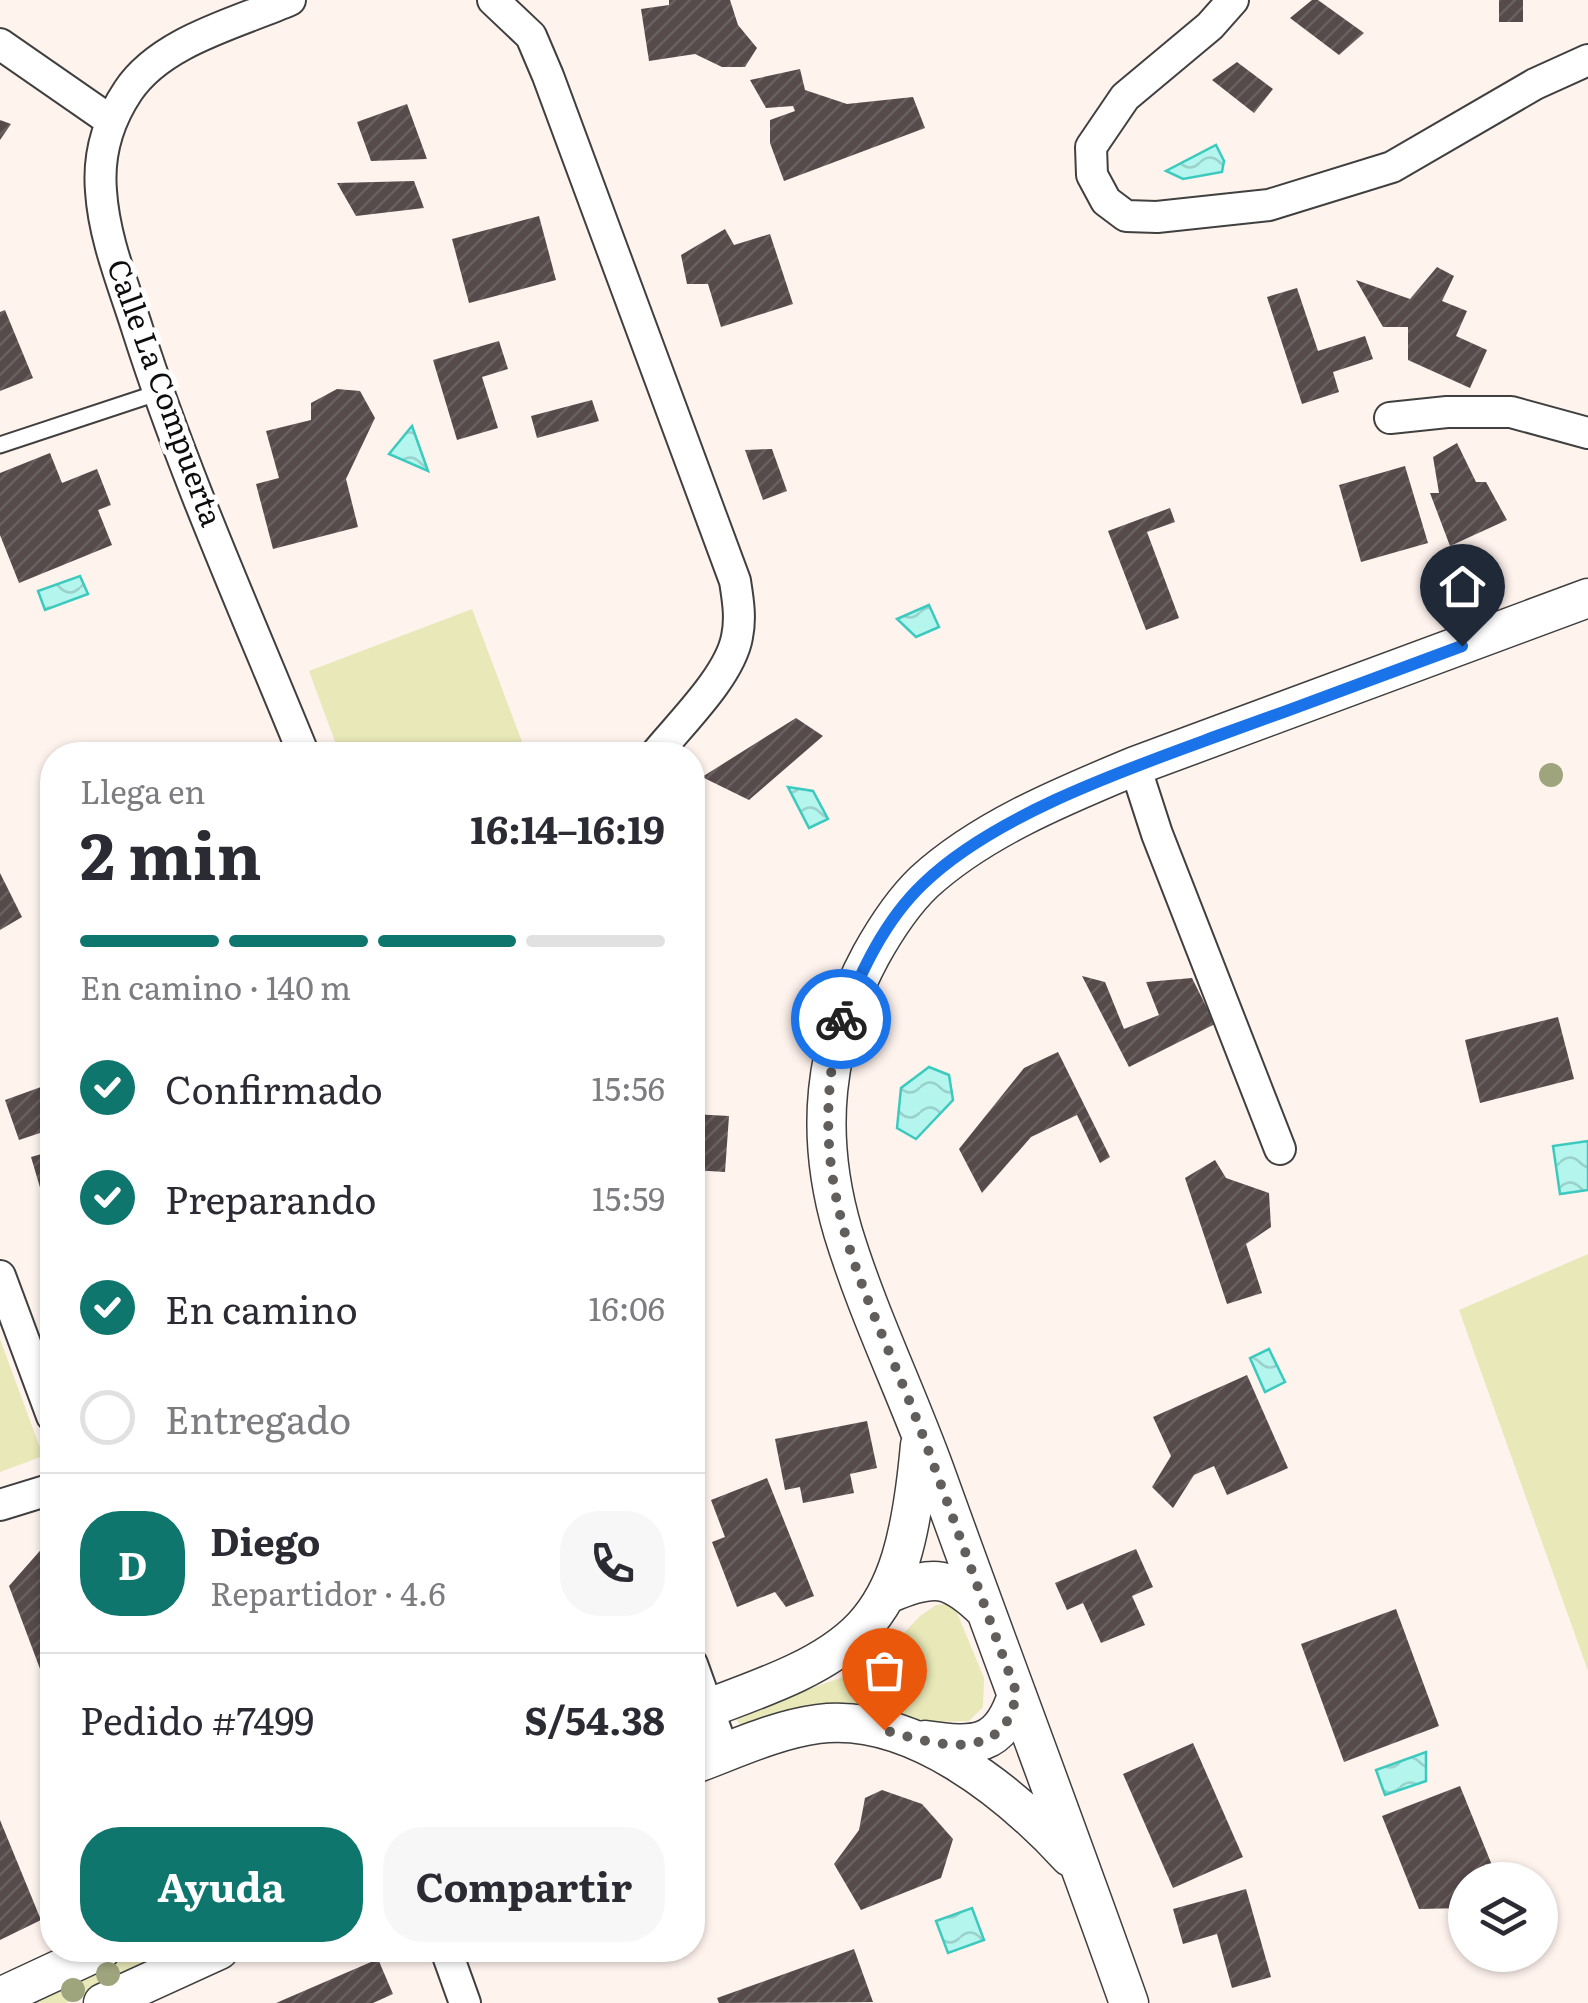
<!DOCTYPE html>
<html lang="es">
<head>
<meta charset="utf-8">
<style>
	body { margin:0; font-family:Literata,serif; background:#f7f7f7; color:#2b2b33; height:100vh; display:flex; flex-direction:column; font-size:38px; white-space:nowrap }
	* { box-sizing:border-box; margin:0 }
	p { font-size:32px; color:#7c7c81 }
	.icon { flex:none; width:55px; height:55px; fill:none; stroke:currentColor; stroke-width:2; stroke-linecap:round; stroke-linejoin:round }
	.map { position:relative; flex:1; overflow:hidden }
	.side { position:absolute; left:40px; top:742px; width:665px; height:1220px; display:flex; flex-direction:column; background:#fff; border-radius:40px; box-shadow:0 2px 8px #0004 }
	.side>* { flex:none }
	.tools { position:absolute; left:1448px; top:1862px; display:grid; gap:20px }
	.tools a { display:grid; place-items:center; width:110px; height:110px; border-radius:50%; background:#fff; box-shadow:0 2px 8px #0004; font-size:50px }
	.pin { position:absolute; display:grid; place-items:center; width:85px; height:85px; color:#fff; margin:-102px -42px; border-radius:50% 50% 50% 0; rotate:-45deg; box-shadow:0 0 10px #0007 }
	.pin .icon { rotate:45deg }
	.courier { position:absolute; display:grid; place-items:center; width:100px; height:100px; margin:-50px; border:8px solid #1a73e8; border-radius:50%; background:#fff; color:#222; box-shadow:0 2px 12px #0007 }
	.headline em { font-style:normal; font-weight:700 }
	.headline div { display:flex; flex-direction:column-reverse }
	.headline { display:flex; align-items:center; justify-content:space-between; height:170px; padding:0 40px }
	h1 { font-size:65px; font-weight:700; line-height:75px }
	.bar { display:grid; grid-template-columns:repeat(4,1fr); gap:15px 10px; align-content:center; height:120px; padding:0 40px }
	.bar i { height:12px; border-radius:8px; background:#e1e1e2 }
	.bar .selected { background:#0f766e }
	.bar p { grid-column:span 4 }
	.line { display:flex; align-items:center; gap:25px; padding:0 40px; border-top:2px solid #e1e1e2 }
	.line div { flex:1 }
	.round { display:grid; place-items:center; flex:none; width:105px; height:105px; border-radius:40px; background:#f7f7f7 }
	ol { padding:0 40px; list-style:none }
	li { display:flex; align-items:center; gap:30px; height:110px }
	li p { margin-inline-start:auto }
	li .icon { padding:10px; border-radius:50%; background:#0f766e; color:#fff; stroke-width:4 }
	li:last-child { color:#7c7c81 }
	li i { width:55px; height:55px; border:5px solid #e1e1e2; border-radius:50% }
	.cta { display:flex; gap:20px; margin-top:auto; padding:20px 40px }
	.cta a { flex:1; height:115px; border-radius:40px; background:#0f766e; color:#fff; font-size:40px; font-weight:700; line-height:115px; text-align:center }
	.cta a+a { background:#f7f7f7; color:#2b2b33 }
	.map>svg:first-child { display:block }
</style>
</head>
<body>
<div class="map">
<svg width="1588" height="2003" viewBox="0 0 1588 2003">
	<defs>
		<pattern id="water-waves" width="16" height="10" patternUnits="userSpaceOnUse" patternTransform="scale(2.5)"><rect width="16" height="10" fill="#b4f5ee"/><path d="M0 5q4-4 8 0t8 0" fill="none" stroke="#9ad1cb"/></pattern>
		<pattern id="building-hatch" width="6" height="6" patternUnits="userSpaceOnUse" patternTransform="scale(2.5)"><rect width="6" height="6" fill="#564a4b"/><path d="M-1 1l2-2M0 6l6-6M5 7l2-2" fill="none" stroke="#696060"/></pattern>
	</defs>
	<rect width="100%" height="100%" fill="#fff3ee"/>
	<path fill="#e8e8b8" d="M472,609l55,146h-187l-31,-84z
		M1588,1254v417l-129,-361z
		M0,1339l43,117 -43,16z
		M953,1603l31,75 -1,29 -14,14 -44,1 -42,-5 -138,16 -11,-18 138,-48 48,-51 16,-11z
		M138,1950h31l-2,5 -101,48h-40z"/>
	<path fill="url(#water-waves)" stroke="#3ccabe" stroke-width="2.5" d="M1216,145l8,16 -2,11 -39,7 -17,-8z
		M412,426l16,45 -39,-17z
		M80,576l8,18 -43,16 -7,-19z
		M929,605l10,22 -23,10 -19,-18z
		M788,787l25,4 15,28 -19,9z
		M929,1067l20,8 4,25 -37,39 -19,-11 4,-40z
		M1588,1141v49l-28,4 -7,-48z
		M1269,1349l16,33 -20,10 -15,-34z
		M1426,1752v29l-41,14 -9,-25z
		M972,1908l12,32 -36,13 -12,-32z"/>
	<path fill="url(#building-hatch)" d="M669,0h61l8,25 19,23 -12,19h-23l-27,-13 -46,7 -8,-52 28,-4z
		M1312,0h6l46,33 -25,22 -49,-37z
		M1499,0h24v22h-24z
		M1237,62l36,27 -19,24 -42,-33z
		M800,69l5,21 42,14 66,-7 12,31 -141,53 -14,-38v-23l25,-9 -2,-5 -27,2 -16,-28z
		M407,104l20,55 -56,2 -14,-39z
		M0,120l11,4 -11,16z
		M414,181l10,27 -68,8 -19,-33z
		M539,216l17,64 -87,23 -17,-64z
		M725,229l9,16 36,-11 23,70 -72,23 -13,-43h-21l-6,-29z
		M1437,267l17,9 -12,25 25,10 -11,25 31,14 -17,38 -62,-28v-33h-25l-27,-47 54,19z
		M1297,288l21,63 47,-15 8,23 -40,13 6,20 -37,12 -35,-107z
		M5,310l28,68 -33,13v-79z
		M499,341l9,28 -26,8 16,51 -41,12 -24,-80z
		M337,389l23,2 15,27 -29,61 12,48 -85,22 -17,-65 23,-6 -13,-47 45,-11v-17z
		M592,400l7,21 -62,17 -6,-22z
		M1457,443l19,39h10l21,38 -57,26 -20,-53h9l-6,-36z
		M772,449l15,42 -24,9 -18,-50z
		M50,453l12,30 35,-14 14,36 -13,5 14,35 -93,38 -19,-48v-62z
		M1405,466l23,77 -67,19 -22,-77z
		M1170,508l5,14 -28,10 32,86 -33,12 -38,-99z
		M796,718l27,18 -74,64 -47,-23z
		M0,873l22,44 -22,13z
		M1082,976l23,6 19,47 35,-14 -13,-33 46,-4 23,46 -86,43z
		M1558,1017l16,62 -94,24 -15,-63z
		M1058,1052l52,105 -10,6 -23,-48 -46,22 -49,56 -23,-44 65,-81z
		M52,1083v46l-33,11 -14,-40z
		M692,1114l37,2 -4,56 -33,-2z
		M52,1151v58l-5,2 -16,-54z
		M1215,1160l11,18 43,15 2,34 -25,17 16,49 -35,11 -42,-126z
		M1247,1375l41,93 -61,27 -13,-29 -20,9 -21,33 -21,-21 19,-31 -18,-39z
		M867,1421l10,47 -27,6 4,19 -51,10 -3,-16 -15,3 -10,-51z
		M767,1478l47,118 -28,11 -11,-15 -38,15 -25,-65 13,-5 -14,-37z
		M45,1545l7,20v136l-43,-115z
		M1136,1549l17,38 -21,9 13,29 -44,18 -18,-40 -16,7 -12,-27z
		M1396,1609l43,117 -95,36 -43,-118z
		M1193,1743l50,114 -70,31 -50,-114z
		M1460,1786l38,94h-33v28l-46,1 -37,-93z
		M882,1790l40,14 31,35 -12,39 -80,32 -27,-46 25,-34 6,-32z
		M0,1820l41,100 -41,20z
		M1246,1889l25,88 -39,11 -15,-54 -34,10 -10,-35z
		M854,1949l19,53 -154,1 -2,-5z
		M378,1959l15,35 -20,9h-97z"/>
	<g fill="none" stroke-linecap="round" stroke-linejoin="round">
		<defs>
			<path id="service" d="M0,445l157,-52"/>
			<path id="minor" d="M290,0c-53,23 -129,41 -162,91 -20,30 -30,64 -27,100 3,48 23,95 37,140 46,144 109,284 166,424
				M493,0l38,36 17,40 187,505c3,19 6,37 2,56 -7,39 -57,87 -82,118
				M1233,0l-23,26 -85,71 -34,50 1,28 14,26 20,15 31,1 112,-12 123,-38 143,-83 53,-24
				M0,44l111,77
				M1390,418l57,-6h64l77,21
				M1135,766l22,68 123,315
				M0,1276l52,140
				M0,1505l52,-16
				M692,1664l32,89
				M446,1950l19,53"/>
			<path id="tertiary" d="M890,1593c45,-19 60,-17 95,17
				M692,1714c169,-61 211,-81 228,-269
				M925,1740c50,7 75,8 92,-45
				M692,1765c41,-15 82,-35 126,-41 94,-12 192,68 252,133
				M0,1997l101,-47
				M103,2003l116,-53
				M1129,2003c-63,-178 -130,-354 -194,-532 -29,-80 -67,-157 -92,-239 -29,-98 -20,-188 28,-277 15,-27 31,-52 53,-73 58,-53 139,-86 211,-116l453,-168"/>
		</defs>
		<use href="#service" stroke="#404040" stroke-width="19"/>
		<use href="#minor" stroke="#404040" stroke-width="34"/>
		<use href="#tertiary" stroke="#404040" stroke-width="41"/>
		<use href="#service" stroke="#fff" stroke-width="15"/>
		<use href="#minor" stroke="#fff" stroke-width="30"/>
		<use href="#tertiary" stroke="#fff" stroke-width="38"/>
	</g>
	<g fill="#9ea47c">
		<circle cx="1551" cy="775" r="12"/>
		<circle cx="108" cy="1974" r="12"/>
		<circle cx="73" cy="1990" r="12"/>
	</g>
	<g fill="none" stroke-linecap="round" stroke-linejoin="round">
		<path stroke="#625e5c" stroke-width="10" stroke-dasharray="0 18" d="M841,1019c-41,169 25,266 82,417 32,86 62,173 94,258 -4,13 -7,27 -17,36 -29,28 -83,9 -116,0"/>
		<path stroke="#1a73e8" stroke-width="12" d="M841,1019c21,-48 43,-98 82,-135 71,-69 204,-115 297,-149 81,-29 162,-59 242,-89"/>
	</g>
	<g text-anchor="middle" stroke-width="10" stroke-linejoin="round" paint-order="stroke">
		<g font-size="30" fill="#0d0d0d" stroke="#fff">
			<text transform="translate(164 393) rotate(70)" y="10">Calle La Compuerta</text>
		</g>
	</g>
</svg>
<div class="tools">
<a><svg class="icon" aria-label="layers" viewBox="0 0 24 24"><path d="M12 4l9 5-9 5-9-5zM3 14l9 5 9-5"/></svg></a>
</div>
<div class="pin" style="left:884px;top:1730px;background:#ea580c"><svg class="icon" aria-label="bag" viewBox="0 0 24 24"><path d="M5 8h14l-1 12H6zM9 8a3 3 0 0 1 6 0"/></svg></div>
<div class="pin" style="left:1462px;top:646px;background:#1f2937"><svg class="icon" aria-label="home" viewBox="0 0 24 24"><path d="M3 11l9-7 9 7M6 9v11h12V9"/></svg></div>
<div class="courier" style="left:841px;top:1019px"><svg class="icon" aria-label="bike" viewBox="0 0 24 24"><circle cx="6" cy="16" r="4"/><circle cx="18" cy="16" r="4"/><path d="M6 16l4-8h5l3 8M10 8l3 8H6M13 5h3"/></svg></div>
<section class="side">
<div class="headline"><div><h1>2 min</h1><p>Llega en</p></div><em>16:14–16:19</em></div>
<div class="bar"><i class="selected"></i><i class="selected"></i><i class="selected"></i><i></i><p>En camino · 140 m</p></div>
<ol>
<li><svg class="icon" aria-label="check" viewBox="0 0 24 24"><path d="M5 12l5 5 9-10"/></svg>Confirmado<p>15:56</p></li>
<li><svg class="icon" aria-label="check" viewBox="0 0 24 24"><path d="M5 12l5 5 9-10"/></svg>Preparando<p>15:59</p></li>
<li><svg class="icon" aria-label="check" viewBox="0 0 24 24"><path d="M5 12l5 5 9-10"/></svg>En camino<p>16:06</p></li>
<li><i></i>Entregado</li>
</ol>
<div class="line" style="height:180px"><b class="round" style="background:#0f766e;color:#fff">D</b><div><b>Diego</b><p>Repartidor · 4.6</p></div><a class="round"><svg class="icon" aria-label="phone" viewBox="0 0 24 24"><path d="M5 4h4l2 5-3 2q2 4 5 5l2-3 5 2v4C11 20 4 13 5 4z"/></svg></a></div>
<div class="line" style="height:130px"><div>Pedido #7499</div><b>S/54.38</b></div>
<div class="cta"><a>Ayuda</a><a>Compartir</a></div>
</section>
</div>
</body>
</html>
